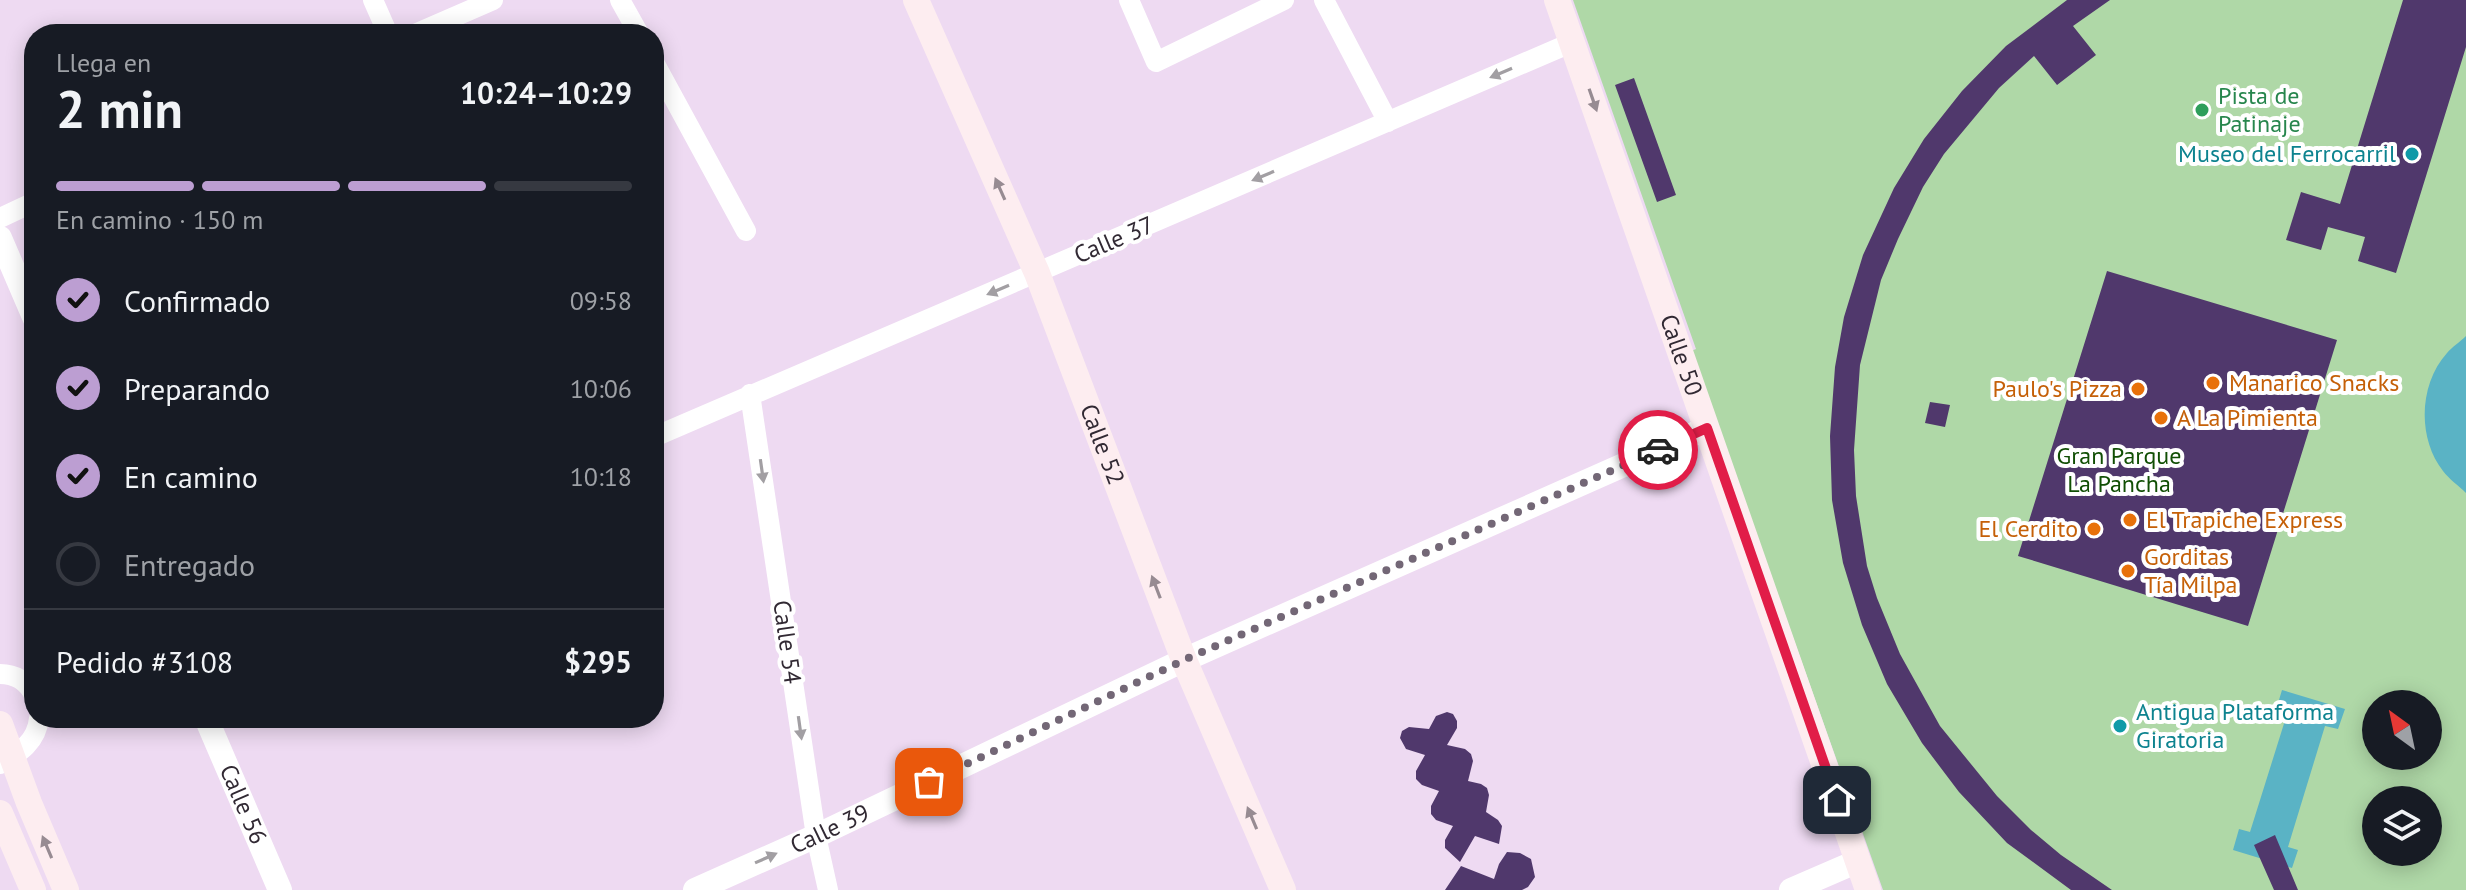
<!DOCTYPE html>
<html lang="es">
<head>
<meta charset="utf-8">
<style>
	body { margin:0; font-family:"PT Sans",sans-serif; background:#20242c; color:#f1f3f6; height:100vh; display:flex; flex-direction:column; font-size:30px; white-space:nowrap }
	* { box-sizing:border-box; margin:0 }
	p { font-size:26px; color:#9ea1a6 }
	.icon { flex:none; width:44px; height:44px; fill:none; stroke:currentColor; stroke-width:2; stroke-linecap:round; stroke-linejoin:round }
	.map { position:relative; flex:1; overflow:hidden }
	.details { position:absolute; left:24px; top:24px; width:640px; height:704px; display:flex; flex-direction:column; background:#171b24; border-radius:32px; box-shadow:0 4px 20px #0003 }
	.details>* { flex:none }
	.needle { width:52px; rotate:327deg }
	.fabs { position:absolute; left:2362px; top:690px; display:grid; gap:16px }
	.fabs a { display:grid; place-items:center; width:80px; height:80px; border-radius:50%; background:#171b24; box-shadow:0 4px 20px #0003; font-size:40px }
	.pin { position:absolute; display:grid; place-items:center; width:68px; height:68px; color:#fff; margin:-34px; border-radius:16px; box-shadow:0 4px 12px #0006 }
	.courier { position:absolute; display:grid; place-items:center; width:80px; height:80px; margin:-40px; border:6px solid #e11d48; border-radius:50%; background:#fff; color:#222; box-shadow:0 2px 10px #0007 }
	.headline em { font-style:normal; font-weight:800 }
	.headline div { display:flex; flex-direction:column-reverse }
	.headline { display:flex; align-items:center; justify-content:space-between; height:136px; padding:0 32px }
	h1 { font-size:52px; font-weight:800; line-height:60px }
	.bar { display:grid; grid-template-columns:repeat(4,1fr); gap:12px 8px; align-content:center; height:96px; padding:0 32px }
	.bar i { height:10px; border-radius:6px; background:#363941 }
	.bar .selected { background:#bc9ed2 }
	.bar p { grid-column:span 4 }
	.line { display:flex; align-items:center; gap:20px; padding:0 32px; border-top:2px solid #363941 }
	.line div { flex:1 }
	ol { padding:0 32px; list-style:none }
	li { display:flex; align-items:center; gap:24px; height:88px }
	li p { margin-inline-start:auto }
	li .icon { padding:8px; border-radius:50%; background:#bc9ed2; color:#111; stroke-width:4 }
	li:last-child { color:#9ea1a6 }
	li i { width:44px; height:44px; border:4px solid #363941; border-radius:50% }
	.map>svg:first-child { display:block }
</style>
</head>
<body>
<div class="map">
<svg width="2466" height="890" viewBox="0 0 2466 890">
	<rect width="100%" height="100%" fill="#eedaf2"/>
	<path fill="#afd8a7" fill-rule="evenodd" d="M1573,0h893v890h-583l-192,-539 5,-2zM2376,704h52v52h-52zM2376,800h52v52h-52z"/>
	<path fill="#5ab3c5" d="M2466,336v157c-7,-7 -17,-14 -23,-22 -26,-33 -24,-87 4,-118 5,-6 13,-11 19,-17z
		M2282,690l63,19 -7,20 -13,-3 -37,121 10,3 -6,18 -59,-18 6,-21 11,3 37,-118 -11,-4z"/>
	<path fill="#50386c" d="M2067,0h43l-37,26 23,29 -39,30 -23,-29 -35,32 -55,66 -21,33 -25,52 -17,41 -21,85 -6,85 2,46 11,70 10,32 23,56 40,72 57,70 34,34 30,25 51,35h-41l-64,-47 -48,-51 -37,-49 -35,-59 -25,-59 -19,-62 -11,-63 -2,-64 5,-69 9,-50 19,-62 31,-67 30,-49 38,-48 44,-45z
		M2403,0h63v47l-70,226 -38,-12 7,-24 -37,-10 -7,23 -35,-10 15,-48 39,12z
		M1634,78l42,117 -19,7 -42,-117z
		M2107,271l230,69 -89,286 -230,-70z
		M1930,402l20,3 -5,22 -20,-4z
		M1447,712l6,2 4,7v7l-10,17 18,4 6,5 2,7 -5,20 13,3 6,4 2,7 -3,17 12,8 4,6 -3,18 -24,-8 -15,26 -15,-14v-8l8,-14 -17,-6 -5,-6v-8l8,-15 -17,-6 -6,-6v-8l9,-16 -19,-6 -6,-11 2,-7 7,-4 20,2 7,-13z
		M2275,835l23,55h-24l-20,-45z
		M1507,852l13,1 11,6 4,18 -7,10 -6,3h-77l16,-24 33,13 5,-15z"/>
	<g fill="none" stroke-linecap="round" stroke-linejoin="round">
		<path stroke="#fff" stroke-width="20" d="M373,0l15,34
			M620,0l19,34
			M1129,0l27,62 128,-62
			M1324,0l64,122
			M415,34l78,-34
			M654,62l92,169
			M0,218l34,-16
			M750,394l66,442 12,54
			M654,437l919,-395
			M0,674c15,0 27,7 34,21
			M0,764c19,-11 37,-22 39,-46"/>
		<g stroke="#fff" stroke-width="24">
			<path d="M0,238l34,79"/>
			<path id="s1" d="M206,718l74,172"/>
			<path id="s2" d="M695,890l121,-54 368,-176 523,-232"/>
			<path d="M1791,890l67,-29"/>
		</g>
		<g stroke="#fdedf0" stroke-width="26">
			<path id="s3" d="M916,0l121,273 147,387 99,230"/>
			<path id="s4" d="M1557,0l311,890"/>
			<path d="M0,724l29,79 37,87"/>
			<path d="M0,813l33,77"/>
		</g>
	</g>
	<defs><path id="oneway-solid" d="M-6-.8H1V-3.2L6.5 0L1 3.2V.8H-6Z" transform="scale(2)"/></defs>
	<g fill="#a29fa3">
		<use href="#oneway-solid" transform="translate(1501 73) rotate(157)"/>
		<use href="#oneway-solid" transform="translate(1263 176) rotate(157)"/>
		<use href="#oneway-solid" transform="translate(998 290) rotate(157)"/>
		<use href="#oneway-solid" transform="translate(762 471) rotate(82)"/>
		<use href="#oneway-solid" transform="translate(800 728) rotate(82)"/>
		<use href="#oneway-solid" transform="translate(766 858) rotate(-24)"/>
	</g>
	<g fill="#978b92">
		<use href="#oneway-solid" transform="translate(1593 100) rotate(71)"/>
		<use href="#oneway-solid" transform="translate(1000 189) rotate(-114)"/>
		<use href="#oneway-solid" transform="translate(1156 587) rotate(-111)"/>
		<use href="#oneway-solid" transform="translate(1252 818) rotate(-113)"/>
		<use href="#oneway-solid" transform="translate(47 847) rotate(-113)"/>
	</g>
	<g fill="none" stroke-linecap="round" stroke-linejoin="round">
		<path stroke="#736776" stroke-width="8" stroke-dasharray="0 14.4" d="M929,782l255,-122 474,-210"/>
		<path stroke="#e11d48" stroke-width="10" d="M1658,450l49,-22 130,372"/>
	</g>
	<circle fill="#2e9e5b" stroke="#fff" stroke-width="3" cx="2202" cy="110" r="8"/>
	<g fill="#0f9aa8" stroke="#fff" stroke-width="3">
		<circle cx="2412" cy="154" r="8"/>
		<circle cx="2120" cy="726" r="8"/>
	</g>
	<g fill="#e8710a" stroke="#fff" stroke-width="3">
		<circle cx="2213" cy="383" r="8"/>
		<circle cx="2138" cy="389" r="8"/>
		<circle cx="2161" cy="418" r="8"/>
		<circle cx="2130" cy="520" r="8"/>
		<circle cx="2094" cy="529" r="8"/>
		<circle cx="2128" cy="571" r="8"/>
	</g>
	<g text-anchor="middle" stroke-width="8" stroke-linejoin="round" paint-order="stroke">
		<g font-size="24" fill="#27864d" stroke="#fff" text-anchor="start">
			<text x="2218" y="104">Pista de<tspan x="2218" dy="28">Patinaje</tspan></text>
		</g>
		<g font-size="24" fill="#0d838f" stroke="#fff" text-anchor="end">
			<text x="2396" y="162">Museo del Ferrocarril</text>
			<text x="2136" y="720" text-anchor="start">Antigua Plataforma<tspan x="2136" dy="28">Giratoria</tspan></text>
		</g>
		<g font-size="24" fill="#312933" stroke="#fff">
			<text transform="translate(1114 240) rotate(-23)" y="8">Calle 37</text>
			<text dy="8" stroke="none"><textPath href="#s4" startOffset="376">Calle 50</textPath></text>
			<text dy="8" stroke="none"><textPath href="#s3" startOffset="482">Calle 52</textPath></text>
			<text transform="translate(787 642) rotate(82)" y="8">Calle 54</text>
			<text dy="8" stroke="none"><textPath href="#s1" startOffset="94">Calle 56</textPath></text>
			<text dy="8" stroke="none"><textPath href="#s2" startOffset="148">Calle 39</textPath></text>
		</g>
		<g font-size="24" fill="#c56008" stroke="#fff" text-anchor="start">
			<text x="2229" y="391">Manarico Snacks</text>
			<text x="2122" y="397" text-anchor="end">Paulo's Pizza</text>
			<text x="2177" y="426">A La Pimienta</text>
			<text x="2146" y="528">El Trapiche Express</text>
			<text x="2078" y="537" text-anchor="end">El Cerdito</text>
			<text x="2144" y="565">Gorditas<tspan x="2144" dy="28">Tía Milpa</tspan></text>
		</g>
		<g font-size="24" fill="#114f04" stroke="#fff">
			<text x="2119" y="464">Gran Parque<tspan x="2119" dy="28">La Pancha</tspan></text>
		</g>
	</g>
</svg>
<div class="fabs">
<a><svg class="needle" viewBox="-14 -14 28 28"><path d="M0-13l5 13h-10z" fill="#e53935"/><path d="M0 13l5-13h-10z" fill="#9ea1a6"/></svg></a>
<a><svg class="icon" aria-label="layers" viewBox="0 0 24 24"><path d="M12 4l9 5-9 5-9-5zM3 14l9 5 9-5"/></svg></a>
</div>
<div class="pin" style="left:929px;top:782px;background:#ea580c"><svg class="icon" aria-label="bag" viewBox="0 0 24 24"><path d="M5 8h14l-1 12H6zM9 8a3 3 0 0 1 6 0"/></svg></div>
<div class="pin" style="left:1837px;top:800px;background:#1f2937"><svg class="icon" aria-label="home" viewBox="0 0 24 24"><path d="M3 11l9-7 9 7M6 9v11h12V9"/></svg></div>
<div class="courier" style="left:1658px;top:450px"><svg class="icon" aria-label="car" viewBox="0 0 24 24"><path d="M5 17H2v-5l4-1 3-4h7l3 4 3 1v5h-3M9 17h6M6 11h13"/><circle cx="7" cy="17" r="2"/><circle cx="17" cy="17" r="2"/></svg></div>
<section class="details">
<div class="headline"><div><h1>2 min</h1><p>Llega en</p></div><em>10:24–10:29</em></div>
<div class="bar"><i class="selected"></i><i class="selected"></i><i class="selected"></i><i></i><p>En camino · 150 m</p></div>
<ol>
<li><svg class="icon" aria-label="check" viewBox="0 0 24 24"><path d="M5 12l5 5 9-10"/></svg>Confirmado<p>09:58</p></li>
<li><svg class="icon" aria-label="check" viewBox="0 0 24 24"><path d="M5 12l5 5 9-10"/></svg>Preparando<p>10:06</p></li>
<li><svg class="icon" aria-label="check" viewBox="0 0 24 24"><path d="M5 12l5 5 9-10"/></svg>En camino<p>10:18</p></li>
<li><i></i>Entregado</li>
</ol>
<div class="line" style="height:104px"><div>Pedido #3108</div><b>$295</b></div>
</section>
</div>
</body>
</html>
